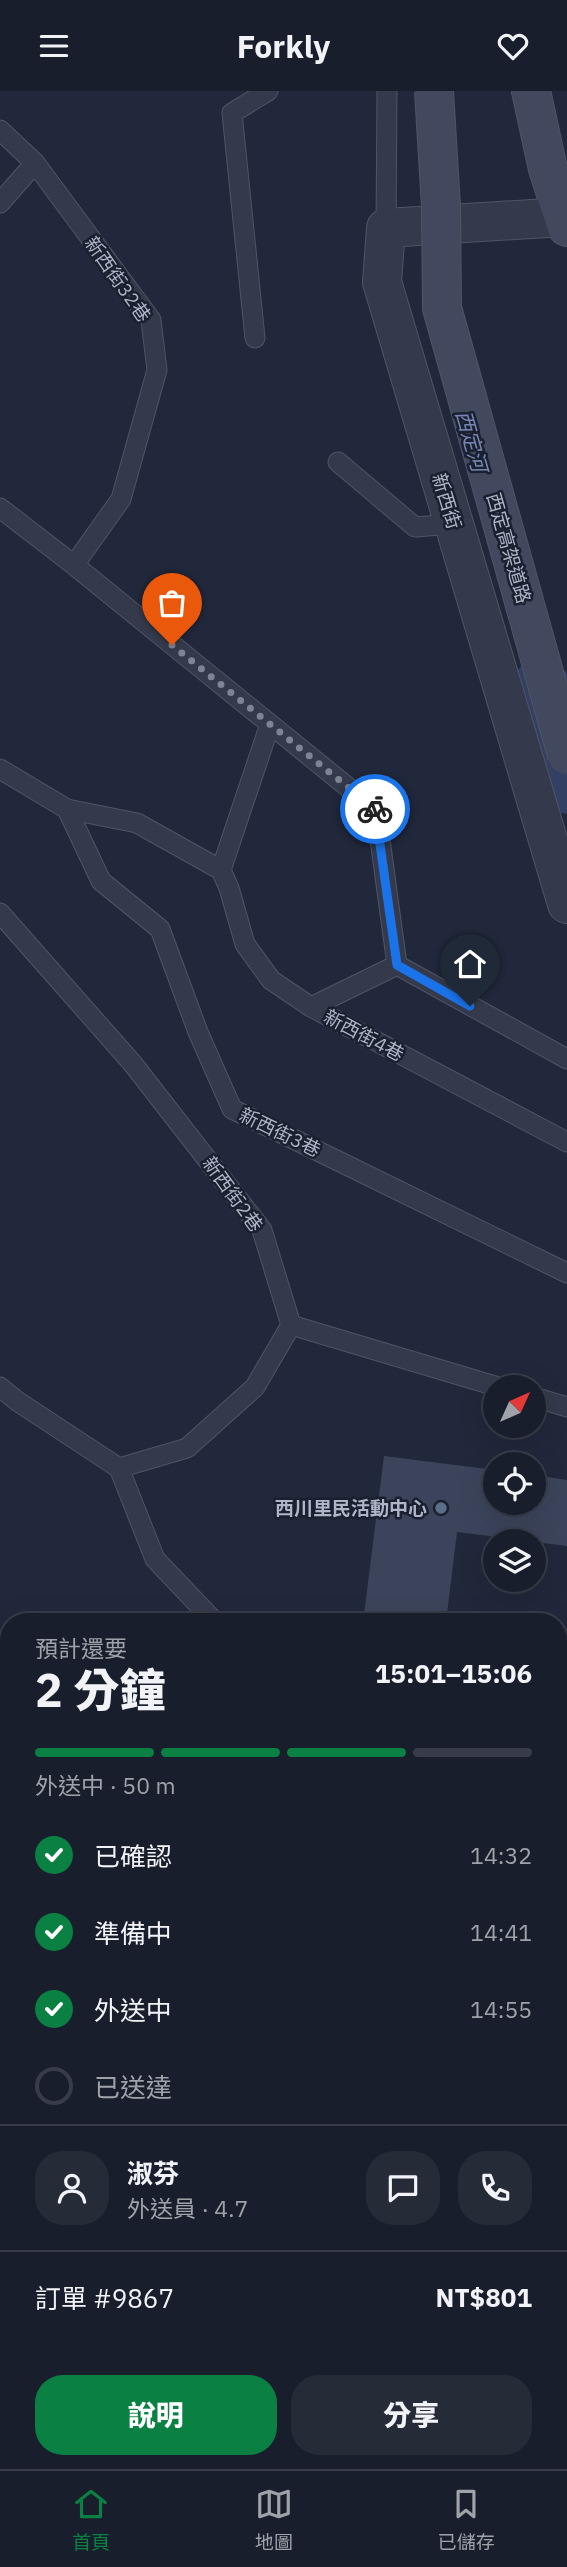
<!DOCTYPE html>
<html lang="zh-TW">
<head>
<meta charset="utf-8">
<style>
	body { margin:0; font-family:"IBM Plex Sans","Noto Sans TC",sans-serif; background:#262b38; color:#f1f3f6; height:100vh; display:flex; flex-direction:column; font-size:26px; white-space:nowrap }
	* { box-sizing:border-box; margin:0 }
	p { font-size:23px; color:#9fa2a9 }
	.icon { flex:none; width:38px; height:38px; fill:none; stroke:currentColor; stroke-width:2; stroke-linecap:round; stroke-linejoin:round }
	.map { position:relative; flex:1; overflow:hidden }
	.panel { position:absolute; left:0px; top:1522px; width:567px; height:856px; display:flex; flex-direction:column; background:#191e2c; border-radius:28px 28px 0 0; box-shadow:0 7px 28px #0002,0 0 0 2px #373c48 }
	.panel>* { flex:none }
	.needle { width:46px; rotate:45deg }
	.fabs { position:absolute; left:483px; top:1284px; display:grid; gap:14px }
	.fabs a { display:grid; place-items:center; width:63px; height:63px; border-radius:50%; background:#191e2c; box-shadow:0 7px 28px #0002,0 0 0 2px #373c48; font-size:35px }
	.pin { position:absolute; display:grid; place-items:center; width:60px; height:60px; color:#fff; margin:-72px -30px; border-radius:50% 50% 50% 0; rotate:-45deg; box-shadow:0 0 7px #0007 }
	.pin .icon { rotate:45deg }
	.courier { position:absolute; display:grid; place-items:center; width:70px; height:70px; margin:-35px; border:5px solid #1a73e8; border-radius:50%; background:#fff; color:#222; box-shadow:0 2px 9px #0007 }
	.overview em { font-style:normal; font-weight:800 }
	.overview div { display:flex; flex-direction:column-reverse }
	.overview { display:flex; align-items:center; justify-content:space-between; height:119px; padding:0 35px }
	h1 { font-size:46px; font-weight:800; line-height:52px }
	.bar { display:grid; grid-template-columns:repeat(4,1fr); gap:10px 7px; align-content:center; height:84px; padding:0 35px }
	.bar i { height:9px; border-radius:5px; background:#373c48 }
	.bar .active { background:#0b8043 }
	.bar p { grid-column:span 4 }
	.line { display:flex; align-items:center; gap:18px; padding:0 35px; border-top:2px solid #373c48 }
	.line div { flex:1 }
	.round { display:grid; place-items:center; flex:none; width:74px; height:74px; border-radius:28px; background:#262b38 }
	ol { padding:0 35px; list-style:none }
	li { display:flex; align-items:center; gap:21px; height:77px }
	li p { margin-inline-start:auto }
	li .icon { padding:7px; border-radius:50%; background:#0b8043; color:#fff; stroke-width:4 }
	li:last-child { color:#9fa2a9 }
	li i { width:38px; height:38px; border:4px solid #373c48; border-radius:50% }
	.action { display:flex; gap:14px; margin-top:auto; padding:14px 35px }
	.action a { flex:1; height:80px; border-radius:28px; background:#0b8043; color:#fff; font-size:28px; font-weight:800; line-height:80px; text-align:center }
	.action a+a { background:#262b38; color:#f1f3f6 }
	header { display:flex; justify-content:space-between; align-items:center; height:91px; padding:0 35px; background:#191e2c; font-size:32px; font-weight:800 }
	.dock { display:flex; justify-content:space-around; align-items:center; height:98px; border-top:2px solid #373c48; background:#191e2c; font-size:19px; color:#9fa2a9 }
	.dock a { display:grid; justify-items:center; gap:4px }
	.dock .active { color:#0b8043 }
	.map>svg:first-child { display:block }
</style>
</head>
<body>
<header><svg class="icon" aria-label="menu" viewBox="0 0 24 24"><path d="M4 6h16M4 12h16M4 18h16"/></svg>Forkly<svg class="icon" aria-label="heart" viewBox="0 0 24 24"><path d="M12 20l-8-8c-3-5 5-10 8-4 3-6 11-1 8 4z"/></svg></header>
<div class="map">
<svg width="567" height="2378" viewBox="0 0 567 2378">
	<rect width="100%" height="100%" fill="#21283b"/>
	<g fill="none" stroke-linecap="round" stroke-linejoin="round">
		<path stroke="#344063" stroke-width="63" d="M541,600l26,91"/>
	</g>
	<path fill="#3c445b" d="M384,1365l111,14v33h39v-28l33,5v66l-110,-14 -11,90h-83z
		M558,2212h9v51l-9,-1z"/>
	<g fill="none" stroke-linecap="round" stroke-linejoin="round">
		<defs>
			<path id="lane" d="M0,39l35,33 116,157 6,50 -36,129 -47,66
				M0,112l35,-40
				M386,137l1,-137
				M255,247l-23,-225 36,-22
				M338,371l77,65 39,-3
				M0,417l74,57 302,245 21,155
				M0,678l67,40 70,14 84,47 8,18 16,56 26,36 40,27 256,135
				M67,718l34,72 59,48 38,103 34,77 335,164
				M221,779l49,-146
				M0,822l133,151 129,166 29,95
				M311,916l86,-42 170,94
				M291,1234l211,63
				M0,1296l17,14 102,67 68,-20 68,-61 36,-62
				M534,1306l33,10
				M119,1377l36,91 60,63
				M0,1878l9,9
				M0,2065l9,7
				M0,2282l9,-64
				M0,2294l9,28
				M24,2370v1
				M160,2370l2,8
				M499,2371l68,3
				M360,2378l1,-8"/>
			<path id="street" d="M563,126l-177,11 -4,54 185,622"/>
			<path id="secondary" d="M531,0l17,78 19,58
				M558,2153l9,-11
				M391,2378l4,-8"/>
		</defs>
		<use href="#lane" stroke="#4f5566" stroke-width="21"/>
		<use href="#street" stroke="#4f5566" stroke-width="40"/>
		<use href="#secondary" stroke="#4f5566" stroke-width="40"/>
		<use href="#lane" stroke="#343a4b" stroke-width="19"/>
		<use href="#street" stroke="#343a4b" stroke-width="38"/>
		<use href="#secondary" stroke="#42495e" stroke-width="38"/>
		<defs>
			<path id="secondary-bridge" d="M434,0l7,116 1,101 125,447"/>
		</defs>
		<use href="#secondary-bridge" stroke="#4f5566" stroke-width="40" stroke-linecap="butt"/>
		<use href="#secondary-bridge" stroke="#42495e" stroke-width="38"/>
	</g>
	<g fill="none" stroke-linecap="round" stroke-linejoin="round">
		<path stroke="#7d8496" stroke-width="7" stroke-dasharray="0 12.6" d="M172,554l203,164"/>
		<path stroke="#1a73e8" stroke-width="9" d="M375,718l22,156 73,41"/>
	</g>
	<circle fill="#5c6f8a" stroke="#1a202f" stroke-width="2.5" cx="441" cy="1417" r="7"/>
	<g text-anchor="middle" stroke-width="5" stroke-linejoin="round" paint-order="stroke">
		<g font-size="19" fill="#afb5c7" stroke="#1a202f">
			<text transform="translate(118 188) rotate(55)" y="7">新西街32巷</text>
			<text transform="translate(447 410) rotate(73)" y="7">新西街</text>
			<text transform="translate(509 457) rotate(74)" y="7">西定高架道路</text>
			<text transform="translate(364 944) rotate(28)" y="7">新西街4巷</text>
			<text transform="translate(280 1041) rotate(26)" y="7">新西街3巷</text>
			<text transform="translate(233 1103) rotate(54)" y="7">新西街2巷</text>
		</g>
		<g font-size="19" font-weight="bold" fill="#afb5c7" stroke="#1a202f" text-anchor="end">
			<text x="427" y="1424">西川里民活動中心</text>
		</g>
		<g font-size="21" font-style="italic" fill="#7686b1" stroke="#1a202f">
			<text transform="translate(471 350) rotate(74)" y="7">西定河</text>
		</g>
	</g>
</svg>
<div class="fabs">
<a><svg class="needle" viewBox="-14 -14 28 28"><path d="M0-13l5 13h-10z" fill="#e53935"/><path d="M0 13l5-13h-10z" fill="#9fa2a9"/></svg></a>
<a><svg class="icon" aria-label="locate" viewBox="0 0 24 24"><circle cx="12" cy="12" r="6"/><path d="M12 2v4M12 18v4M2 12h4M18 12h4"/></svg></a>
<a><svg class="icon" aria-label="layers" viewBox="0 0 24 24"><path d="M12 4l9 5-9 5-9-5zM3 14l9 5 9-5"/></svg></a>
</div>
<div class="pin" style="left:172px;top:554px;background:#ea580c"><svg class="icon" aria-label="bag" viewBox="0 0 24 24"><path d="M5 8h14l-1 12H6zM9 8a3 3 0 0 1 6 0"/></svg></div>
<div class="pin" style="left:470px;top:915px;background:#1f2937"><svg class="icon" aria-label="home" viewBox="0 0 24 24"><path d="M3 11l9-7 9 7M6 9v11h12V9"/></svg></div>
<div class="courier" style="left:375px;top:718px"><svg class="icon" aria-label="bike" viewBox="0 0 24 24"><circle cx="6" cy="16" r="4"/><circle cx="18" cy="16" r="4"/><path d="M6 16l4-8h5l3 8M10 8l3 8H6M13 5h3"/></svg></div>
<section class="panel">
<div class="overview"><div><h1>2 分鐘</h1><p>預計還要</p></div><em>15:01–15:06</em></div>
<div class="bar"><i class="active"></i><i class="active"></i><i class="active"></i><i></i><p>外送中 · 50 m</p></div>
<ol>
<li><svg class="icon" aria-label="check" viewBox="0 0 24 24"><path d="M5 12l5 5 9-10"/></svg>已確認<p>14:32</p></li>
<li><svg class="icon" aria-label="check" viewBox="0 0 24 24"><path d="M5 12l5 5 9-10"/></svg>準備中<p>14:41</p></li>
<li><svg class="icon" aria-label="check" viewBox="0 0 24 24"><path d="M5 12l5 5 9-10"/></svg>外送中<p>14:55</p></li>
<li><i></i>已送達</li>
</ol>
<div class="line" style="height:126px"><a class="round"><svg class="icon" aria-label="person" viewBox="0 0 24 24"><circle cx="12" cy="8" r="4"/><path d="M4 21q1-7 8-7t8 7"/></svg></a><div><b>淑芬</b><p>外送員 · 4.7</p></div><a class="round"><svg class="icon" aria-label="chat" viewBox="0 0 24 24"><path d="M4 5h16v11H9l-5 4z"/></svg></a><a class="round"><svg class="icon" aria-label="phone" viewBox="0 0 24 24"><path d="M5 4h4l2 5-3 2q2 4 5 5l2-3 5 2v4C11 20 4 13 5 4z"/></svg></a></div>
<div class="line" style="height:91px"><div>訂單 #9867</div><b>NT$801</b></div>
<div class="action"><a>說明</a><a>分享</a></div>
</section>
</div>
<nav class="dock">
<a class="active"><svg class="icon" aria-label="home" viewBox="0 0 24 24"><path d="M3 11l9-7 9 7M6 9v11h12V9"/></svg>首頁</a>
<a><svg class="icon" aria-label="map" viewBox="0 0 24 24"><path d="M3 6l6-2 6 2 6-2v14l-6 2-6-2-6 2zM9 4v14M15 6v14"/></svg>地圖</a>
<a><svg class="icon" aria-label="saved" viewBox="0 0 24 24"><path d="M7 4h10v16l-5-4-5 4z"/></svg>已儲存</a>
</nav>
</body>
</html>
